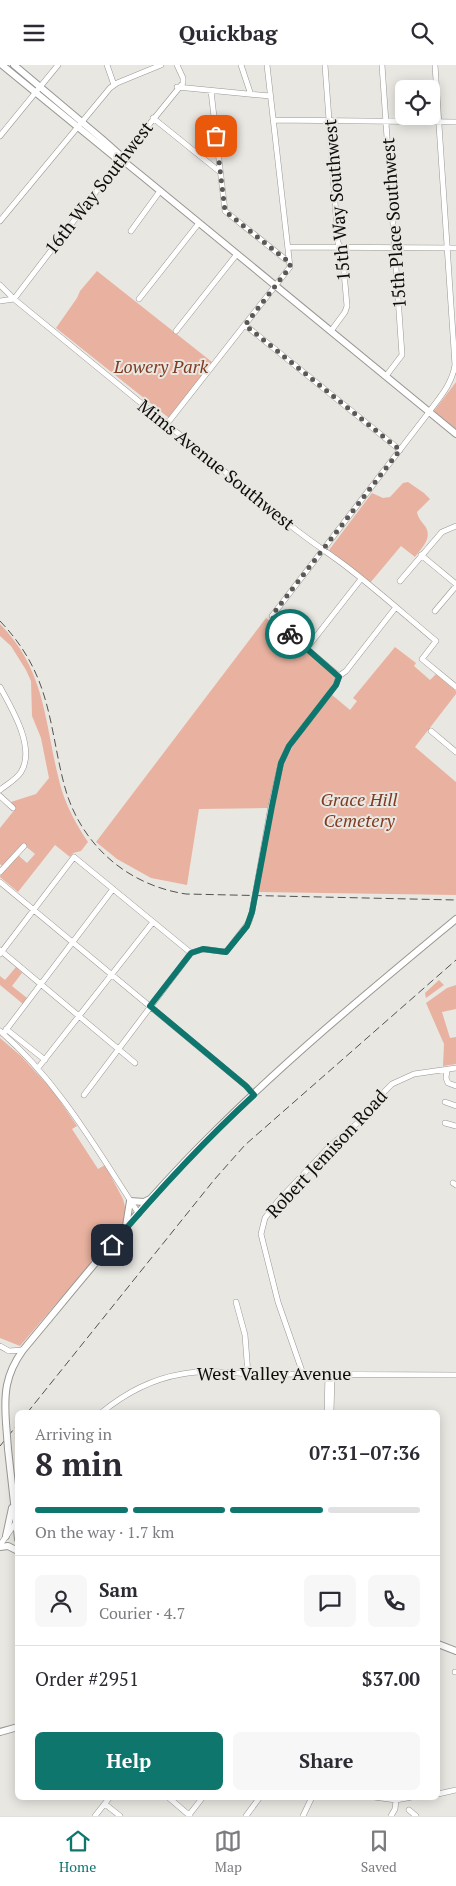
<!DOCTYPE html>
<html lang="en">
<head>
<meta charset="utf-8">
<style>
	body { margin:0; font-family:"PT Serif",serif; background:#f7f7f7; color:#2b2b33; height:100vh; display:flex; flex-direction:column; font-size:19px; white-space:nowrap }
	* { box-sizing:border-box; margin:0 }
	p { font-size:16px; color:#7c7c81 }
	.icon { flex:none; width:28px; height:28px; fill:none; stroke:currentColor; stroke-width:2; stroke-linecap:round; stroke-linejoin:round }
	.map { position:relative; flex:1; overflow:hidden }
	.drawer { position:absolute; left:15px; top:1345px; width:425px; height:390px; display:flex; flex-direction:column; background:#fff; border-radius:8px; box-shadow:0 2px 12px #0003 }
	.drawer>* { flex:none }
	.buttons { position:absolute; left:395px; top:15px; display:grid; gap:10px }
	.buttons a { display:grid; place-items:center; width:45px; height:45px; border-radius:8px; background:#fff; box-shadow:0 2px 12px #0003; font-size:25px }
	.pin { position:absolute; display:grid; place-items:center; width:42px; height:42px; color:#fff; margin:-21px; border-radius:10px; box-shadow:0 2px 8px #0006 }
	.courier { position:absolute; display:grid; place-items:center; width:50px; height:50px; margin:-25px; border:4px solid #0f766e; border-radius:50%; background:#fff; color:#222; box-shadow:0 1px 6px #0007 }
	.summary em { font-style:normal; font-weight:800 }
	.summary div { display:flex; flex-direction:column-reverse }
	.summary { display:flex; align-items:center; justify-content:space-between; height:85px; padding:0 20px }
	h1 { font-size:32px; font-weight:800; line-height:38px }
	.bar { display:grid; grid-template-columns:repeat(4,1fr); gap:8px 5px; align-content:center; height:60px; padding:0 20px }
	.bar i { height:6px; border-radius:4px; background:#e1e1e2 }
	.bar .current { background:#0f766e }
	.bar p { grid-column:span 4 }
	.line { display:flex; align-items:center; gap:12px; padding:0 20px; border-top:1px solid #e1e1e2 }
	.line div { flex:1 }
	.round { display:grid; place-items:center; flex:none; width:52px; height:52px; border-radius:8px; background:#f7f7f7 }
	.action { display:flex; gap:10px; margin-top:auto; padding:10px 20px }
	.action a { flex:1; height:58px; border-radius:8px; background:#0f766e; color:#fff; font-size:20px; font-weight:800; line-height:58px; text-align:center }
	.action a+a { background:#f7f7f7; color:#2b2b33 }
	header { display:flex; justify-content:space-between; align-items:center; height:65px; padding:0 20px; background:#fff; font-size:22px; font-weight:800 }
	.menu { display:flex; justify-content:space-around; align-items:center; height:70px; border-top:1px solid #e1e1e2; background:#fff; font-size:14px; color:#7c7c81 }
	.menu a { display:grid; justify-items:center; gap:2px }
	.menu .current { color:#0f766e }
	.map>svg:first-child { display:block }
</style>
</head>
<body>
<header><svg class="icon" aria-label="menu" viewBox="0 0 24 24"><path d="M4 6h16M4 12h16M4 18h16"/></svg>Quickbag<svg class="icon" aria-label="search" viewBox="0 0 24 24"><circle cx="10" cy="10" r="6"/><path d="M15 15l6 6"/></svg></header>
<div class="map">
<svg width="456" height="1751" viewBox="0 0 456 1751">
	<rect width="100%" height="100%" fill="#e9e7e2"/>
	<path fill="#e9b2a0" d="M97,206l115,91 -43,56 -113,-90 21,-30 3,-7z
		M456,317v47l-22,-18z
		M408,417l16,11 6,6 -13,13c1,6 5,10 8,14 8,12 -3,21 -10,31l-14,-11 -31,37 -41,-33 43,-57 11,5 7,-1 13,-14z
		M266,553l67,54 4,6 -54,75 -15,55 -69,1 -12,76 -36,-7 -34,-19 -21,-17z
		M0,559c49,50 44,105 62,167 6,18 15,35 26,51l-7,9 -8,2 -3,4 -15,-12 -37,47 -18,-15v-1l18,-21 9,8 8,-9 -12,-10 -21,22 -2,-2v-36l16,-20 -5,-6 25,-8 13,-16 -8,-40 -9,-22 -1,-35 -5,-11 -15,-24 -11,-10z
		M395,582l21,16 -2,3 16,14 6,-6 20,17v3l-41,53 41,35v113l-198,-3 15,-83 10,-44 10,-19 38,-52 19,16 7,-9 -4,-3z
		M16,902l6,6 -10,13 15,12 -4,6 -23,-19v-9l5,4z
		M439,915l5,5 -18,13 -1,-5z
		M456,920v24l-14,3 8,26 6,-1v27l-13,2 1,-22 -18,-41 21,-15z
		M0,973l21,18 33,36 23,34 -5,3 26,40 7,-4 18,34 4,16 -5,12 -102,119 -20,-8z"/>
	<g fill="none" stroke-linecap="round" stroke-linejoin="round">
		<defs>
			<path id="minor" d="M107,0l7,20
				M241,0l10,30
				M325,0l13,178 4,6 5,57 -2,6 -14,19
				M382,0l20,290 -16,21
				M177,22l93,9
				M211,26l14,120 60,48 4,1
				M153,53l67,54
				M273,55l183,2
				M0,71l58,-71
				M0,156l110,-133 7,-5 44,-18
				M131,166l29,-40
				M288,182l168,1
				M0,220l14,14 271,222c20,17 41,30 62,46 30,23 59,49 89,74l-14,18 34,28
				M139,234l60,-76
				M0,236l14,-2 107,-140 62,-76v-5l-6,-13
				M245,260l155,125
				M176,266l61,-77
				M165,358l5,-3 120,-153 -23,-202
				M421,490l35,29
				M400,516l42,-49 14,-6
				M435,546l21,-25
				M307,583l54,-69
				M339,611l-63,-53 -4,-7 157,-204c11,-15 23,-28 26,-47l-20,-300
				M0,622c12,22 36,61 21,85 -5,8 -14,12 -21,18
				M431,666l25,21
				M0,731l13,12
				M0,807l24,-26
				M0,817l246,204 8,9
				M0,885l135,113
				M191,888l12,-4 23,3 23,-30 3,-10 19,-106 10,-43 8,-17 47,-61 3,-9 7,-5 50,-64
				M0,889l74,-97 117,96
				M6,964l39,31
				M0,966c59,51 97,119 139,183
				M3,969l110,-145
				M38,1003l115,-146
				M447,1005l-1,8 2,5 8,3
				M84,1030l107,-142
				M445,1037l11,4
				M445,1058l11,3
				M453,1118l3,2
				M236,1237l9,33 3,39
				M0,1281l9,5 14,-1
				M303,1309l-25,-72 -17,-68 4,-16 13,-17 53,-56 29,-24 24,-29 8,-8 22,-10 42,-6
				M101,1348c23,-19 51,-34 81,-39 21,-4 44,-2 66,0l208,1
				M327,1348l1,-39
				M331,1348l1,-39
				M0,1480l17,-24
				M455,1607h1
				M438,1729l18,-4
				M168,1732l22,19
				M374,1732l22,3 16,-3
				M105,1739l15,12
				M409,1745l7,6
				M189,1750l14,-18
				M95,1751l15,-19
				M246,1751l14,-19
				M303,1751l9,-19
				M391,1751l4,-7 1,-9"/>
			<path id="major" d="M2,0l115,94h4l21,17 314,258
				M14,0l88,74 18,16 1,4
				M126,1161l4,-25 14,1 6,-3
				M6,1358c-2,-29 -1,-48 17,-73 61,-73 121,-149 189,-216 77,-77 161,-146 244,-215
				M8,1384l10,90
				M6,1471l6,-28
				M0,1482l8,-1 10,5
				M438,1579l18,7
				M0,1667l18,-5"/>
		</defs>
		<use href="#minor" stroke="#999793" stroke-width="6"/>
		<use href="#major" stroke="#999793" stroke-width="8"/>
		<use href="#minor" stroke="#fff" stroke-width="5"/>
		<use href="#major" stroke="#fff" stroke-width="6"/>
		<path stroke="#53524f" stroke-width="1" stroke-dasharray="8 4" stroke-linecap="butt" d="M0,556c17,18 30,37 39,60 13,33 16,69 25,103 15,59 62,101 122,110l270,6
			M27,1348l187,-233 31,-35 211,-185
			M0,1381l18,-22"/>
		<defs>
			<path id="major-bridge" d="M6,1358l2,26"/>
		</defs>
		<use href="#major-bridge" stroke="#999793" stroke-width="8" stroke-linecap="butt"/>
		<use href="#major-bridge" stroke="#fff" stroke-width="6"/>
	</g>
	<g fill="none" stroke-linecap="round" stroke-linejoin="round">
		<path stroke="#5b5956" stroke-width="5" stroke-dasharray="0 9" d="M216,71l9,75 60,48 5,2v6l-45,58 155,125 -127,164v6l17,14"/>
		<path stroke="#0f766e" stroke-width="6" d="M112,1180c45,-53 91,-103 142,-150l-8,-9 -96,-80 41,-53 12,-4 23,3 21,-26 5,-14 20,-106 9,-43 8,-17 47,-61 3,-8 -49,-43"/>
	</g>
	<g text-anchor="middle" stroke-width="4" stroke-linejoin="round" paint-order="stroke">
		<g font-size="18" fill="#0e0d0b" stroke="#e9e7e2">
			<text transform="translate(99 123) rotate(-52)" y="6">16th Way Southwest</text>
			<text transform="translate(337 135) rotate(-95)" y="6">15th Way Southwest</text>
			<text transform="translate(394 158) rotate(-94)" y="6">15th Place Southwest</text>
			<text transform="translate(216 400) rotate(39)" y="6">Mims Avenue Southwest</text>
			<text transform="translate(327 1089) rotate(-47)" y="6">Robert Jemison Road</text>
			<text x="274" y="1315">West Valley Avenue</text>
		</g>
		<g font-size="18" font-style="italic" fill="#803c23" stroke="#e9e7e2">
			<text x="161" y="308">Lowery Park</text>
			<text x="359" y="741">Grace Hill<tspan x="359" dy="21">Cemetery</tspan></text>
		</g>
	</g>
</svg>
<div class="buttons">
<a><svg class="icon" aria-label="locate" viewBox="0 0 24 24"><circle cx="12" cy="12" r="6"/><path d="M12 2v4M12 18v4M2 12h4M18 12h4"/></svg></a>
</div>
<div class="pin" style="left:216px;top:71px;background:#ea580c"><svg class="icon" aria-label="bag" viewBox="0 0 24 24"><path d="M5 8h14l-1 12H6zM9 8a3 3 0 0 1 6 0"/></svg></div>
<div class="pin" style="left:112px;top:1180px;background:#1f2937"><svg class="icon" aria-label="home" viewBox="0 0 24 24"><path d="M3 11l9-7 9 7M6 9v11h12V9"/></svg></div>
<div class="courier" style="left:290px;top:569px"><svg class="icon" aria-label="bike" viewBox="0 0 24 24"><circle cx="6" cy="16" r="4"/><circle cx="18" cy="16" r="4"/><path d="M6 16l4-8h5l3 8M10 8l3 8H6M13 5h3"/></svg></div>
<section class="drawer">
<div class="summary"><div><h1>8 min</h1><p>Arriving in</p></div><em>07:31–07:36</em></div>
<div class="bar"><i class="current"></i><i class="current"></i><i class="current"></i><i></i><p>On the way · 1.7 km</p></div>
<div class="line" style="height:90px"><a class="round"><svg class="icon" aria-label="person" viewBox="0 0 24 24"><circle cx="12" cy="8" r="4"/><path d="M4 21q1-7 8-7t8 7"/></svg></a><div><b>Sam</b><p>Courier · 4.7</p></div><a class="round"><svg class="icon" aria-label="chat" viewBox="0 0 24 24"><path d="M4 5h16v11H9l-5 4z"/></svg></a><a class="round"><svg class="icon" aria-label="phone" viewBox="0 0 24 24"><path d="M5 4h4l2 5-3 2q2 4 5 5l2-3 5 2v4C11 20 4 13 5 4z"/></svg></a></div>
<div class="line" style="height:65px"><div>Order #2951</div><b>$37.00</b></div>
<div class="action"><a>Help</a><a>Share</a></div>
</section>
</div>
<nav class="menu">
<a class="current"><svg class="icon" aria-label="home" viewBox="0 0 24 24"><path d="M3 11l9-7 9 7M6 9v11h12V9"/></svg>Home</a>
<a><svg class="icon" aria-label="map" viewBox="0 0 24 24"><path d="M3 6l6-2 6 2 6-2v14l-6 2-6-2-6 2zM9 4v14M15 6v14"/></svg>Map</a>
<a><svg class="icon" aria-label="saved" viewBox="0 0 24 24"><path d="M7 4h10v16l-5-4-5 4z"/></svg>Saved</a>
</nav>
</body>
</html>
